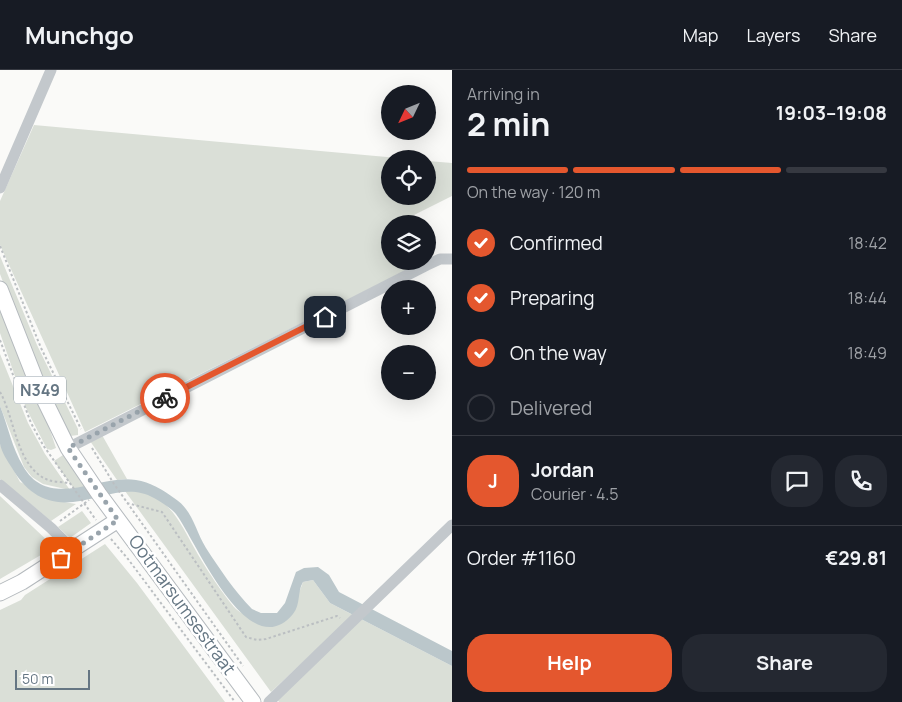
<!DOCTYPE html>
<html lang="en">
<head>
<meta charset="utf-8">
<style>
	body { margin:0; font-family:Manrope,sans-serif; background:#242831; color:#f1f3f6; height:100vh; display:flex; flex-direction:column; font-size:19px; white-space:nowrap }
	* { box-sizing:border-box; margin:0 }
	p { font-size:16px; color:#9ea1a6 }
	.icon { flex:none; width:28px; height:28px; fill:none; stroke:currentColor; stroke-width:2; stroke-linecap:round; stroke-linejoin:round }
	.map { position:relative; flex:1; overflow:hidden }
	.drawer { display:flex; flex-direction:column; background:#171b24; width:450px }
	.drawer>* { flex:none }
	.needle { width:32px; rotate:227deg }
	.tools { position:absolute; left:381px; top:15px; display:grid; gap:10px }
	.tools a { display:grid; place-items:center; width:55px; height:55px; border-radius:50%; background:#171b24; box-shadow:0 5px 20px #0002; font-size:25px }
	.scale { position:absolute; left:15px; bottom:12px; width:75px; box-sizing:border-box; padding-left:5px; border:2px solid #657683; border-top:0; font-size:14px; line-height:18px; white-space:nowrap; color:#657683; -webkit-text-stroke:4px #fff; paint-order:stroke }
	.pin { position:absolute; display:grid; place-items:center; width:42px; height:42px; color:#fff; margin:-21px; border-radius:10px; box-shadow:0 2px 8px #0006 }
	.courier { position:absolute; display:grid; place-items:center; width:50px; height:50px; margin:-25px; border:4px solid #e4572e; border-radius:50%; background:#fff; color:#222; box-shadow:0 1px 6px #0007 }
	.overview em { font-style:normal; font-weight:700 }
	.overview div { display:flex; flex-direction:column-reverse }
	.overview { display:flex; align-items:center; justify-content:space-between; height:85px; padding:0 15px }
	h1 { font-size:32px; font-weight:700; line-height:38px }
	.bar { display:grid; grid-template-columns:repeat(4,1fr); gap:8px 5px; align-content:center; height:60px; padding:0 15px }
	.bar i { height:6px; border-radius:4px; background:#363941 }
	.bar .active { background:#e4572e }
	.bar p { grid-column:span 4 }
	.line { display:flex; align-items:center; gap:12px; padding:0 15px; border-top:1px solid #363941 }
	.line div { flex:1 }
	.round { display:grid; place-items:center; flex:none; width:52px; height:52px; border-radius:20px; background:#242831 }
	ol { padding:0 15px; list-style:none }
	li { display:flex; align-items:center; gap:15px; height:55px }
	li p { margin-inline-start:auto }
	li .icon { padding:5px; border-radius:50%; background:#e4572e; color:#fff; stroke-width:4 }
	li:last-child { color:#9ea1a6 }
	li i { width:28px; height:28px; border:2px solid #363941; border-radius:50% }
	.primary-button { display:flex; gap:10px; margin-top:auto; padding:10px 15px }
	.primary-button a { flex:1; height:58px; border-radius:20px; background:#e4572e; color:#fff; font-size:20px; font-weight:700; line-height:58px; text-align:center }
	.primary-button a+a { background:#242831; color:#f1f3f6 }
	header { display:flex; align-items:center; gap:30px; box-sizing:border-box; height:70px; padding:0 25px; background:#171b24; border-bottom:1px solid #363941 }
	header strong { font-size:24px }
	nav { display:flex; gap:28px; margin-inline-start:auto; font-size:18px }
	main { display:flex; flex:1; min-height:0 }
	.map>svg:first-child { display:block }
</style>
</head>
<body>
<header>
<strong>Munchgo</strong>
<nav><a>Map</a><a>Layers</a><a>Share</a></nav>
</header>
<main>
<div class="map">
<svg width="452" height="632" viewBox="0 0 452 632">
	<rect width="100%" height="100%" fill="#fafaf8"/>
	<path fill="#dadfd7" d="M34,55l375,34h-19v37h38v-35l24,2v33l-50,25 1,3h-13v37h30l1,2 -336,169 -85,-187v-44z
		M0,186l37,89 41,84v6l-8,1 -3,-5 -41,-88 -26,-69z
		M0,241l50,119 6,18 -5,2 -4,-1 -21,-41 -26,-75z
		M0,284l28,69 17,31 25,36 -27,-6 -11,-7 -8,-10 -24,-61z
		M102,365l25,44 -10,1 -27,-39z
		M0,374l20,38 44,20 12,2 -25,17 -51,-42z
		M63,385l23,32 -12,2 -20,-28z
		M125,421c42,-2 54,30 71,60 9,16 28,45 40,58 8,7 25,12 35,16l29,-35 3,-8 10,-2 17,23 23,12 -82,77z
		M0,426l51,48 -5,8 -46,27z
		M82,441l9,12 -21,15 -12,-11z
		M105,474l32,39 88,119h-225v-92l21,-10 4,-5z
		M361,549l91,47v36h-173l-2,-3z"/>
	<path fill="#bbc7cb" d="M0,336c8,20 12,42 23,60 26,46 77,7 113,14 14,2 27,10 38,18 19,12 21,32 32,50 13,20 29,44 46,61l9,4h16l8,-10 11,-31 8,-4 14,-1 11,8 10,17 113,59v15l-122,-63 -17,-23 -10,2c-6,10 -2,22 -10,32 -45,54 -98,-75 -117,-100 -5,-6 -15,-12 -22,-16 -26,-15 -53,1 -81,4 -28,3 -47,-10 -61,-34 -5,-8 -10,-15 -12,-24 0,-12 0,-26 0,-38z"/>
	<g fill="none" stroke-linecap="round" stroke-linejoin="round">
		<defs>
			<path id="major" d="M0,219l40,102 28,57 31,46 154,208
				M0,523l22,-11 96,-62"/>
		</defs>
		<use href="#major" stroke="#b5babe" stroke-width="17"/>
		<path stroke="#bbbfc2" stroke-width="2" stroke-dasharray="2.5 2.5" stroke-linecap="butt" d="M0,176l41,102 40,81
			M0,270l31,83 12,22 53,75
			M0,322c15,26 16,75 48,88 6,2 14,2 20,3
			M92,378l22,36 129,182
			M127,433l35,9 84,125 11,3 9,-1 71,-23 3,2
			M60,451l29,-21
			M111,469l17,20 107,143"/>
		<path stroke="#c3c8cc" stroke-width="11" d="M0,118l51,-118
			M68,378l359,-183 13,-6h12
			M0,415l51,43 22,22
			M269,632l183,-177"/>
		<use href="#major" stroke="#fff" stroke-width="15"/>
	</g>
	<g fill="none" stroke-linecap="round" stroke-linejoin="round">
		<path stroke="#99a4ac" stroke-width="5" stroke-dasharray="0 9" d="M61,488l57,-38 -50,-72 97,-50"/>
		<path stroke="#e4572e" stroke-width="6" d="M165,328l160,-81"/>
	</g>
	<g text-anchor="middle" stroke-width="5" stroke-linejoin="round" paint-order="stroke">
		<rect fill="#fff" stroke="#939fa8" stroke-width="1" x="14" y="306.5" width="52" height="27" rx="4"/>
		<g font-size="16" font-weight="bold" fill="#657683">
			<text x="40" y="326">N349</text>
		</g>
		<g font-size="18" fill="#657683" stroke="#fff">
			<text transform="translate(182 535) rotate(54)" y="6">Ootmarsumsestraat</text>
		</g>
	</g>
</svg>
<div class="tools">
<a><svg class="needle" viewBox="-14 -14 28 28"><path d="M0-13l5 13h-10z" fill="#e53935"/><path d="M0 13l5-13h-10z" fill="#9ea1a6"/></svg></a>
<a><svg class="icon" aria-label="locate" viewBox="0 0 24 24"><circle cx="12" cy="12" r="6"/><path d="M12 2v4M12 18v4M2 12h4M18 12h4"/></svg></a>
<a><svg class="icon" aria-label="layers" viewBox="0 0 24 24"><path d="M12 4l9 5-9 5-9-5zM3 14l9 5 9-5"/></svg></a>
<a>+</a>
<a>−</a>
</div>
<div class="scale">50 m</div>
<div class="pin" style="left:61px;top:488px;background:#ea580c"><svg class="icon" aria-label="bag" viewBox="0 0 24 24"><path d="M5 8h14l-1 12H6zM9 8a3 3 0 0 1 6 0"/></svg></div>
<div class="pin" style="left:325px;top:247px;background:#1f2937"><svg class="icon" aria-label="home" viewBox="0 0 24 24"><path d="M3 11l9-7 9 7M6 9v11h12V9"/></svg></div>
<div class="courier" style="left:165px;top:328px"><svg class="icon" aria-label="bike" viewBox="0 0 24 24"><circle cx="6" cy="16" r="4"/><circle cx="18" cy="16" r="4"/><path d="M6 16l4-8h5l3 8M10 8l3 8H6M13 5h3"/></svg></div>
</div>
<section class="drawer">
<div class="overview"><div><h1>2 min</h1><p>Arriving in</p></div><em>19:03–19:08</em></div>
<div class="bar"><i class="active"></i><i class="active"></i><i class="active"></i><i></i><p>On the way · 120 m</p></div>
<ol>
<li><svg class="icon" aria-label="check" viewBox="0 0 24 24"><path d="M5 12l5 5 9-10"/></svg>Confirmed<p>18:42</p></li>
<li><svg class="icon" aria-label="check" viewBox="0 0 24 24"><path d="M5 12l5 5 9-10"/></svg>Preparing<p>18:44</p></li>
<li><svg class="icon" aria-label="check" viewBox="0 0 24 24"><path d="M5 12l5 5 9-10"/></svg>On the way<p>18:49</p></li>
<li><i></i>Delivered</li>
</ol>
<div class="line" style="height:90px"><b class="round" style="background:#e4572e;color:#fff">J</b><div><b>Jordan</b><p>Courier · 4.5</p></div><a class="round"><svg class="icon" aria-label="chat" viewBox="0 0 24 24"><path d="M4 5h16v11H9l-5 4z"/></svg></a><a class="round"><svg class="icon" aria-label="phone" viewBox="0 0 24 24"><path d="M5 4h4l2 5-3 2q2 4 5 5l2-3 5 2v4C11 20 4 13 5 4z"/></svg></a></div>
<div class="line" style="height:65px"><div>Order #1160</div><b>€29.81</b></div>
<div class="primary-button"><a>Help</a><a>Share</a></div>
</section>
</main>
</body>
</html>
